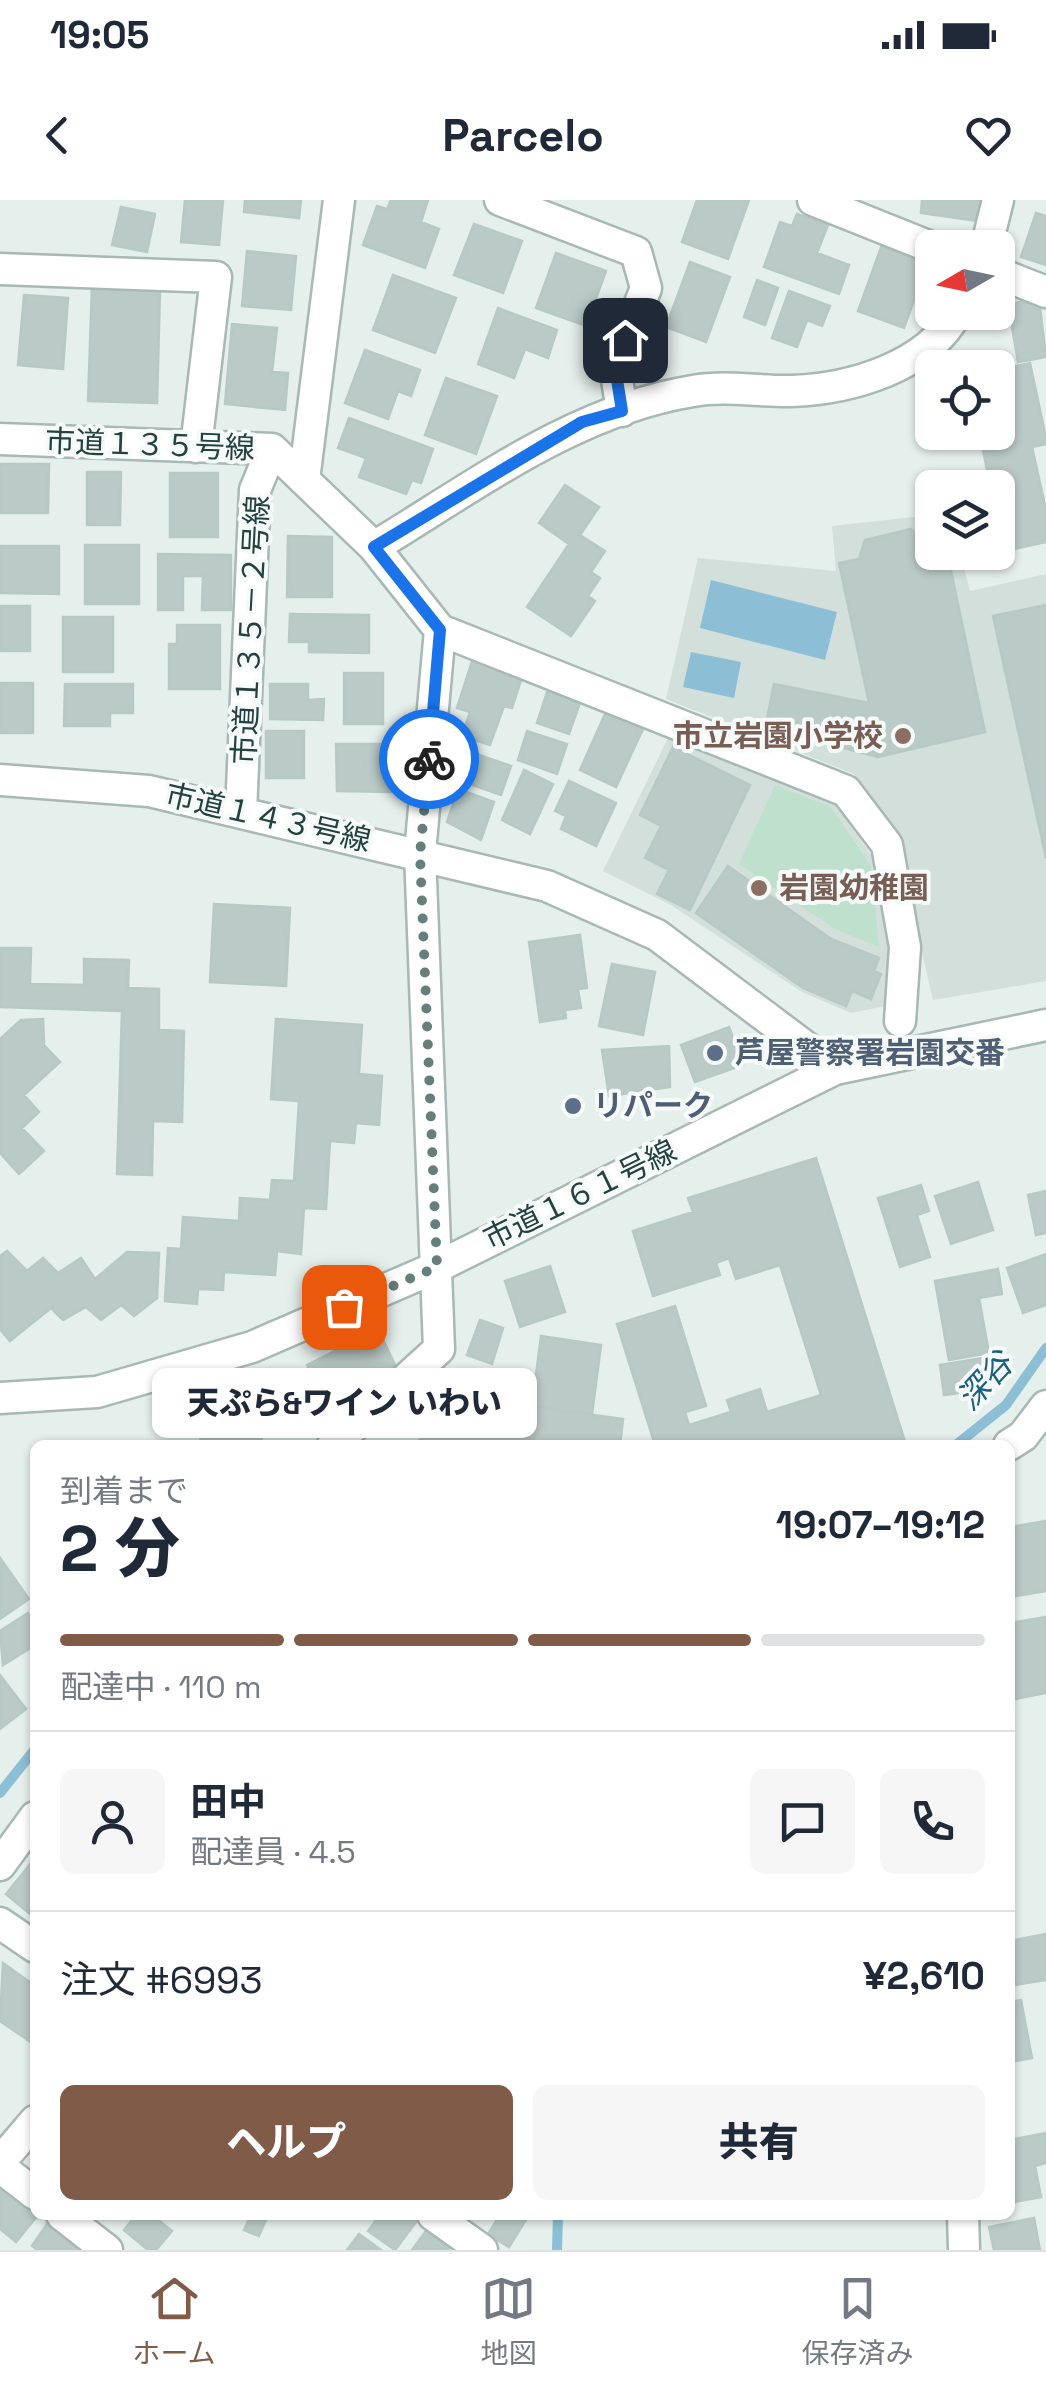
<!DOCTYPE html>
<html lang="ja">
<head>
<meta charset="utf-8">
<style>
	body { margin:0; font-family:"Space Grotesk","Noto Sans JP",sans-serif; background:#f6f6f7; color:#1f2937; height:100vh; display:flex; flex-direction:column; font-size:38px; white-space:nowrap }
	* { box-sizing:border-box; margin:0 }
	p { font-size:32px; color:#747a83 }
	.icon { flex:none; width:55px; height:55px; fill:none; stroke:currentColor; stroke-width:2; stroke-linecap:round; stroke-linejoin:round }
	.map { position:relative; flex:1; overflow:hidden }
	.side { position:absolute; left:30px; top:1240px; width:985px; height:780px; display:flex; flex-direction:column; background:#fff; border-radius:15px; box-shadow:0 2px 8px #0004 }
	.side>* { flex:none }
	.needle { width:65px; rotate:261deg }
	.tools { position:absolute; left:915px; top:30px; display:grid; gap:20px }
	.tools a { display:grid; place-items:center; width:100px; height:100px; border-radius:15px; background:#fff; box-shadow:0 2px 8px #0004; font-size:50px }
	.pin { position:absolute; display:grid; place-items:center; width:85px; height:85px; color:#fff; margin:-42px; border-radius:20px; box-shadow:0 5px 15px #0006 }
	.courier { position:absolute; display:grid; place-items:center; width:100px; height:100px; margin:-50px; border:8px solid #1a73e8; border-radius:50%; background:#fff; color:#222; box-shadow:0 2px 12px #0007 }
	.bubble { position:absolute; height:70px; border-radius:15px; background:#fff; box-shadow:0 2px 8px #0004; font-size:32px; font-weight:800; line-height:70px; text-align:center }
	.summary em { font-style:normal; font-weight:800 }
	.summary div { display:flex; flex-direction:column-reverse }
	.summary { display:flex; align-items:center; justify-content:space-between; height:170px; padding:0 30px }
	h1 { font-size:65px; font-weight:800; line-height:75px }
	.bar { display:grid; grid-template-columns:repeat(4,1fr); gap:15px 10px; align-content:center; height:120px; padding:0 30px }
	.bar i { height:12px; border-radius:8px; background:#e0e1e3 }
	.bar .current { background:#805c48 }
	.bar p { grid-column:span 4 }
	.line { display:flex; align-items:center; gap:25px; padding:0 30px; border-top:2px solid #e0e1e3 }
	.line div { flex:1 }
	.round { display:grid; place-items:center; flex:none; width:105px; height:105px; border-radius:15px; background:#f6f6f7 }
	.action { display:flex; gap:20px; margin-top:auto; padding:20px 30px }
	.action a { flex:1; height:115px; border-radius:15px; background:#805c48; color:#fff; font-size:40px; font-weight:800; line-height:115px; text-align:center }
	.action a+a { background:#f6f6f7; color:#1f2937 }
	.status { display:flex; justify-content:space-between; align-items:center; height:70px; padding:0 50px; background:#fff; direction:ltr }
	.status svg { height:28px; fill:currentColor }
	header { display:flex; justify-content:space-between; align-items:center; height:130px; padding:0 30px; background:#fff; font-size:45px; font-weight:800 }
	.menu { display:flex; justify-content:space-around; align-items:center; height:140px; border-top:2px solid #e0e1e3; background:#fff; font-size:28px; color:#747a83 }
	.menu a { display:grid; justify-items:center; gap:5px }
	.menu .current { color:#805c48 }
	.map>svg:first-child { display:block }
</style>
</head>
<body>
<div class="status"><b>19:05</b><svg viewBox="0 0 49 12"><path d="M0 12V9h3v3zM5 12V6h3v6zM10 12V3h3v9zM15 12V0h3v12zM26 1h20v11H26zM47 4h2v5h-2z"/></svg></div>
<header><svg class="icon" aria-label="back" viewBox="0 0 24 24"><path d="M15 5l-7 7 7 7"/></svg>Parcelo<svg class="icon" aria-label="heart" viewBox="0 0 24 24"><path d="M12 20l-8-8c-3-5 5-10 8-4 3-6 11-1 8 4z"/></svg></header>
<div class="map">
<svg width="1046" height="2050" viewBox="0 0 1046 2050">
	<rect width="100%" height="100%" fill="#e5efec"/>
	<path fill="#d3dfdb" d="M932,315v37l28,1 10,38 76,-17v407l-113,19 -36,-156 -43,-70 -188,-75 32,-141 138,13 -4,-45z
		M669,536l164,65 44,63 14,85 3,55 -43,9 -49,-21 -131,-87 -68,-34z"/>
	<path fill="#bee0cd" d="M775,585l56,22 40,59 8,81 -44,-18 -96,-65z"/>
	<path fill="#8cbed5" d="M711,380l126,32 -12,48 -125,-32z
		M691,452l50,10 -7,36 -51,-11z"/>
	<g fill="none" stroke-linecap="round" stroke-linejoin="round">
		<path stroke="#8cbed5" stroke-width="10" d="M956,1245l50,-40 40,-57
			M0,1593l35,-44
			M557,2050l1,-35"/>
	</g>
	<path fill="#bacac6" stroke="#b7c9c4" stroke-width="2.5" d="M185,0h38l-4,45 -38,-3z
		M245,0h56l-2,18 -55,-6z
		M391,0h37l-7,22 18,7 -14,39 -62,-23 14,-39 10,3z
		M697,0h52l-21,59 -46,-17z
		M922,0h58l-2,21 -57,-8z
		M121,7l34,7 -8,38 -35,-7z
		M1036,13l10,3v49l-25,-8z
		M797,14l31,11 -11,28 32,12 -10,29 -75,-27 16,-45 12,4z
		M474,24l48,17 -19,52 -49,-18z
		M883,42l46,17 -25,69 -46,-17z
		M247,51l49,5 -5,54 -49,-4z
		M556,53l50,18 -20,55 -50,-18z
		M690,62l40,15 -24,65 -40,-15z
		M393,75l63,23 -21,55 -62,-23z
		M757,80l21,8 -13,37 -21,-8z
		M92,87l68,3 -3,113 -69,-2z
		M789,91l41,15 -8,20 -15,-6 -10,27 -25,-9z
		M24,95l44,3 -5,71 -45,-4z
		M1039,99l7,58 -28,5 -10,-58z
		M498,108l59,22 -9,28 -23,-9 -11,29 -36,-14z
		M232,124l45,4 -5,44 16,1 -3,37 -60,-6z
		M365,150l55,20 -9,26 -13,-5 -10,28 -43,-16z
		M1030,163l16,75v6l-14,3 14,63v32l-41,9 -7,-63h-7l-9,-42 10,-2 -3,-12h9v-62z
		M446,178l51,18 -21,58 -51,-19z
		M349,218l84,31 -12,34 -9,-3 -6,14 -47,-17 7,-19 -28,-10z
		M0,264h49l-1,49h-48z
		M87,272h34l-1,53h-33z
		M170,273h48v64h-48z
		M565,285l34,22 -19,28 25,16 -14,21 9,6 -12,18 7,5 -24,35 -44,-29 42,-63 -30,-21z
		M911,329l14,16 7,-2v9h15l38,180 -107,25 -113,-29 9,-44 95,19 -30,-140 20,-4 6,-19z
		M288,336l44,1v60h-45z
		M85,345h54v59h-54z
		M0,346h59v48l-59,-1z
		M158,354l73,1v55h-29l1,-34h-20v34h-25z
		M1046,405v253l-53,-242z
		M0,406h30v45h-30z
		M290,414l79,1v38l-60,-1v-10h-20z
		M63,417h50v55h-50z
		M177,425h43v64h-51v-45h8z
		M474,455l50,16 -12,37 -8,-2 -14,39 -28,-9 8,-24 -13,-4z
		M344,473h39v51h-39z
		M0,483h33v50h-33z
		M65,484h68v29h-23v13h-46z
		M270,484h38v16l16,-1 -1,21 -53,-1z
		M548,489l33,11 -12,34 -32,-11z
		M606,512l37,17 -27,58 -36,-17z
		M266,531h38v47h-38z
		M527,531l40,13 -10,30 -39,-14z
		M336,544h56v48l-55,-1z
		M673,547l77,38 -60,125 -33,-16 12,-24 -24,-12 16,-32 -21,-11z
		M462,549l49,17 -10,29 -49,-17z
		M524,570l29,14 -23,50 -28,-14z
		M569,581l47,22 -20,43 -35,-17 5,-13 -11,-5z
		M458,589l36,13 -13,38 -34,-18z
		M728,666l103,73 48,19 -5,13 7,3 -10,25 -19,-8 -6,15 -43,-18 -107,-75z
		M214,704l76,4 -4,78 -76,-4z
		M580,735l7,53 -9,1 3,19 -16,2 1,8 -26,4 -11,-80z
		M0,748h31l-1,36 54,1v-26l45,1 -1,28 31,1v41l25,1 -2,91 -29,-1 -1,54 -35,-1 5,-163 -122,-4z
		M612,764l43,8 -12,63 -44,-9z
		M43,819l1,26 16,17 -36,33 15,17 -17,16 22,23 -25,23 -19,-21v-114l21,-19z
		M276,819l86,6 -3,49 23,2 -3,49 -23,-2 -2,20 -24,-2 -4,68 -22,-1 -3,46 -24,-3 -2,24 -51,-3 -1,18 -25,-1 -1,15 -32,-3 3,-53 13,1 2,-32 56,4 1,-23 30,2 2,-20 22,1 5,-80 -28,-2z
		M729,827l14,38 -48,17 -14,-37z
		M669,846l1,41 -61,9 -7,-46z
		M816,958l90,287h-251l-38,-121 58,-18 31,100 -21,6 4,13 42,-13 -4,-12 33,-11 7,23 54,-17 -41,-130 -44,14 -7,-21 -13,5 4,12 -67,21 -20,-65 60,-19 -5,-14z
		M978,982l15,48 -42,14 -16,-48z
		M921,985l8,26 -12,4 13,42 -30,10 -22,-69z
		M1046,991v42l-10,2 -8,-40z
		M7,1051l20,20 16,-13 15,15 23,-15 14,21 32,-27 32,1 -2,45 -23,18 -13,-11 -20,15 -15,-13 -23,13 -12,-12 -41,33 -10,-12v-73z
		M1046,1054v51l-23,8 -16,-45z
		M550,1066l15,46 -45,15 -15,-46z
		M998,1069l4,25 -23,4 10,55 -40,7 -14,-79z
		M480,1120l23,8 -11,36 -25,-9z
		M378,1129l17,36 -71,35 -17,-35z
		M541,1136l60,9 -9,69 -60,-8z
		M983,1158l5,31 -44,6 -4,-30z
		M457,1196l166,23 -3,26h-205z
		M253,1205l10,40h-61l-6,-26z
		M1046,1321v70l-36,6v-70z
		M0,1358l29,41 -29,20z
		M28,1413l7,12v20l-32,20 -3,-34z
		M1046,1417v76l-36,7v-77z
		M0,1475l26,34 -26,20z
		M35,1658v60l-29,-24z
		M1046,1734v46l-31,5 -5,-44z
		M3,1763l32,23v59l-35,-24z
		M1021,1800l11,58 -22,4v-60z
		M1046,1933v30l-11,3 6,31 -31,6v-63z
		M0,1984l38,31 -22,27 -16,-13z
		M136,2015h16l20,16 -16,19h-8l-24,-20z
		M251,2015h17l-9,21 -15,-6z
		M380,2015h27l9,7 -21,28 -27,-19z
		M500,2015h29l-20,32 -21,-13z
		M1034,2018l6,32h-46l-5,-23z
		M49,2021l37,29h-48l-6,-4z
		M426,2031l23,17 -1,2h-36z
		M359,2034l22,16h-34z"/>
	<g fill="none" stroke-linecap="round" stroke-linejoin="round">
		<defs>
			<path id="minor" d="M500,0l136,52 10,36 -31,79 7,44
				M813,0l120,48
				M986,48l12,-48
				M0,69l216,8 -20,170
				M998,73l48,19
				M0,239l272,10 102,98 66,83 406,161 41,54 18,102 -5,74
				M304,280l35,-280
				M374,347c101,-61 201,-137 319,-156 32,-6 67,1 99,0 58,-2 136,-24 165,-79
				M0,580l149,11 398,95 110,49 178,134
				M241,612l14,-322 17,-41
				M0,1198l97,-6 155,-45 185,-80 398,-198 211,-44
				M333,1245l106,-96 -19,-496 20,-223
				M1009,1245l14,-9 23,-30
				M0,1665l35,-48
				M0,1723l35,24
				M0,1962l35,-41
				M0,1967l35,27
				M62,2015l45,35
				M433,2015l49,35
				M963,2015l1,35"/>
		</defs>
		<use href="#minor" stroke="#a7b8b5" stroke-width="35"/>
		<use href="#minor" stroke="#fff" stroke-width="30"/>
	</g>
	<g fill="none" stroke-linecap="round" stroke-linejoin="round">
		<path stroke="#677f7c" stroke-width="10" stroke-dasharray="0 18" d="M344,1107l93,-40 -17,-413 9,-95"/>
		<path stroke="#1a73e8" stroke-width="12" d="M429,559l11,-129 -66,-83 208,-125 40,-11 -7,-44 10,-27"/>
	</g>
	<g fill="#8d6e63" stroke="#f6fbf9" stroke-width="4">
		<circle cx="903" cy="536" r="10"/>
		<circle cx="759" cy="688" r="10"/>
	</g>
	<g fill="#5c6f8a" stroke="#f6fbf9" stroke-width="4">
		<circle cx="715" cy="853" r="10"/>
		<circle cx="573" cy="906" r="10"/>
	</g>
	<g text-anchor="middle" stroke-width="8" stroke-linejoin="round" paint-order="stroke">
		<g font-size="30" fill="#23423f" stroke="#f6fbf9">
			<text transform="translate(150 245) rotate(2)" y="10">市道１３５号線</text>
			<text transform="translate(251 430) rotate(-87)" y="10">市道１３５－２号線</text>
			<text transform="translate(268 618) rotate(13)" y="10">市道１４３号線</text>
			<text transform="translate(580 995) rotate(-26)" y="10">市道１６１号線</text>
		</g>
		<g font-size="30" font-weight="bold" fill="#785e54" stroke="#f6fbf9" text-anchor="end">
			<text x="883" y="546">市立岩園小学校</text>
			<text x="779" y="698" text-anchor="start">岩園幼稚園</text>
		</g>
		<g font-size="30" font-weight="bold" fill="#4e5e75" stroke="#f6fbf9" text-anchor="start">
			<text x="735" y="863">芦屋警察署岩園交番</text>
			<text x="593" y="916">リパーク</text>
		</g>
		<g font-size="32" font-style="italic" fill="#1a6081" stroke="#f6fbf9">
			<text transform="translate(985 1181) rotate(-47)" y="11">深谷</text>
		</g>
	</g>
</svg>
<div class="tools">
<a><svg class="needle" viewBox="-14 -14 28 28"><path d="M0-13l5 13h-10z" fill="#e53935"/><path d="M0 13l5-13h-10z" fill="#747a83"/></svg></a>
<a><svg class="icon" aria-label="locate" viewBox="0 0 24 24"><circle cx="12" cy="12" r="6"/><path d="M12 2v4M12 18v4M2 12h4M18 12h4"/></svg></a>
<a><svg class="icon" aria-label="layers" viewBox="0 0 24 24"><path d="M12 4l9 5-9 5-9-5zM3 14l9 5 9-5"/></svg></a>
</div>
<div class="pin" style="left:344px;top:1107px;background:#ea580c"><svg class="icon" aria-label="bag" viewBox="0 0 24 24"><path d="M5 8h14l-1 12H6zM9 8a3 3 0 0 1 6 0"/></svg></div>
<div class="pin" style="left:625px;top:140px;background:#1f2937"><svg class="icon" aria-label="home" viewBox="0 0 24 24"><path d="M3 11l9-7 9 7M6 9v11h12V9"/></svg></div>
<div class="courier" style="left:429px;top:559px"><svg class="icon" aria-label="bike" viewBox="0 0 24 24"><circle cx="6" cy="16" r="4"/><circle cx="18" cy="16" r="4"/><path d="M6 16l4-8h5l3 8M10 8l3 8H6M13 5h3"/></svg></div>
<div class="bubble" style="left:152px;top:1168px;width:385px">天ぷら&amp;ワイン いわい</div>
<section class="side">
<div class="summary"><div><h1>2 分</h1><p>到着まで</p></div><em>19:07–19:12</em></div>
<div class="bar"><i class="current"></i><i class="current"></i><i class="current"></i><i></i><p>配達中 · 110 m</p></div>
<div class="line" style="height:180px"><a class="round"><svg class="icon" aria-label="person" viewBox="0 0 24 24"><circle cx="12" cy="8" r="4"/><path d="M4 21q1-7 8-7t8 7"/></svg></a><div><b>田中</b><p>配達員 · 4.5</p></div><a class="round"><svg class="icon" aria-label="chat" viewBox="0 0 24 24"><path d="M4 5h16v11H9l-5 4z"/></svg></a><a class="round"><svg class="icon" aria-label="phone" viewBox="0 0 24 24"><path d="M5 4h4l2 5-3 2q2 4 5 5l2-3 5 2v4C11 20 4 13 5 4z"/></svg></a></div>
<div class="line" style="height:130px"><div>注文 #6993</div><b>¥2,610</b></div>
<div class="action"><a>ヘルプ</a><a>共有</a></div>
</section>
</div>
<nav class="menu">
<a class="current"><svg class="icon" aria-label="home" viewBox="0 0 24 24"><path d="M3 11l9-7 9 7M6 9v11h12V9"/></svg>ホーム</a>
<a><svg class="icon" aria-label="map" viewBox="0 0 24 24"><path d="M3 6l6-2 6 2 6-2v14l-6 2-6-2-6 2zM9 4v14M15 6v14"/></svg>地図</a>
<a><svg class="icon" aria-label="saved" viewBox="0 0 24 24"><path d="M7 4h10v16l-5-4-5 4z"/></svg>保存済み</a>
</nav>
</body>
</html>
